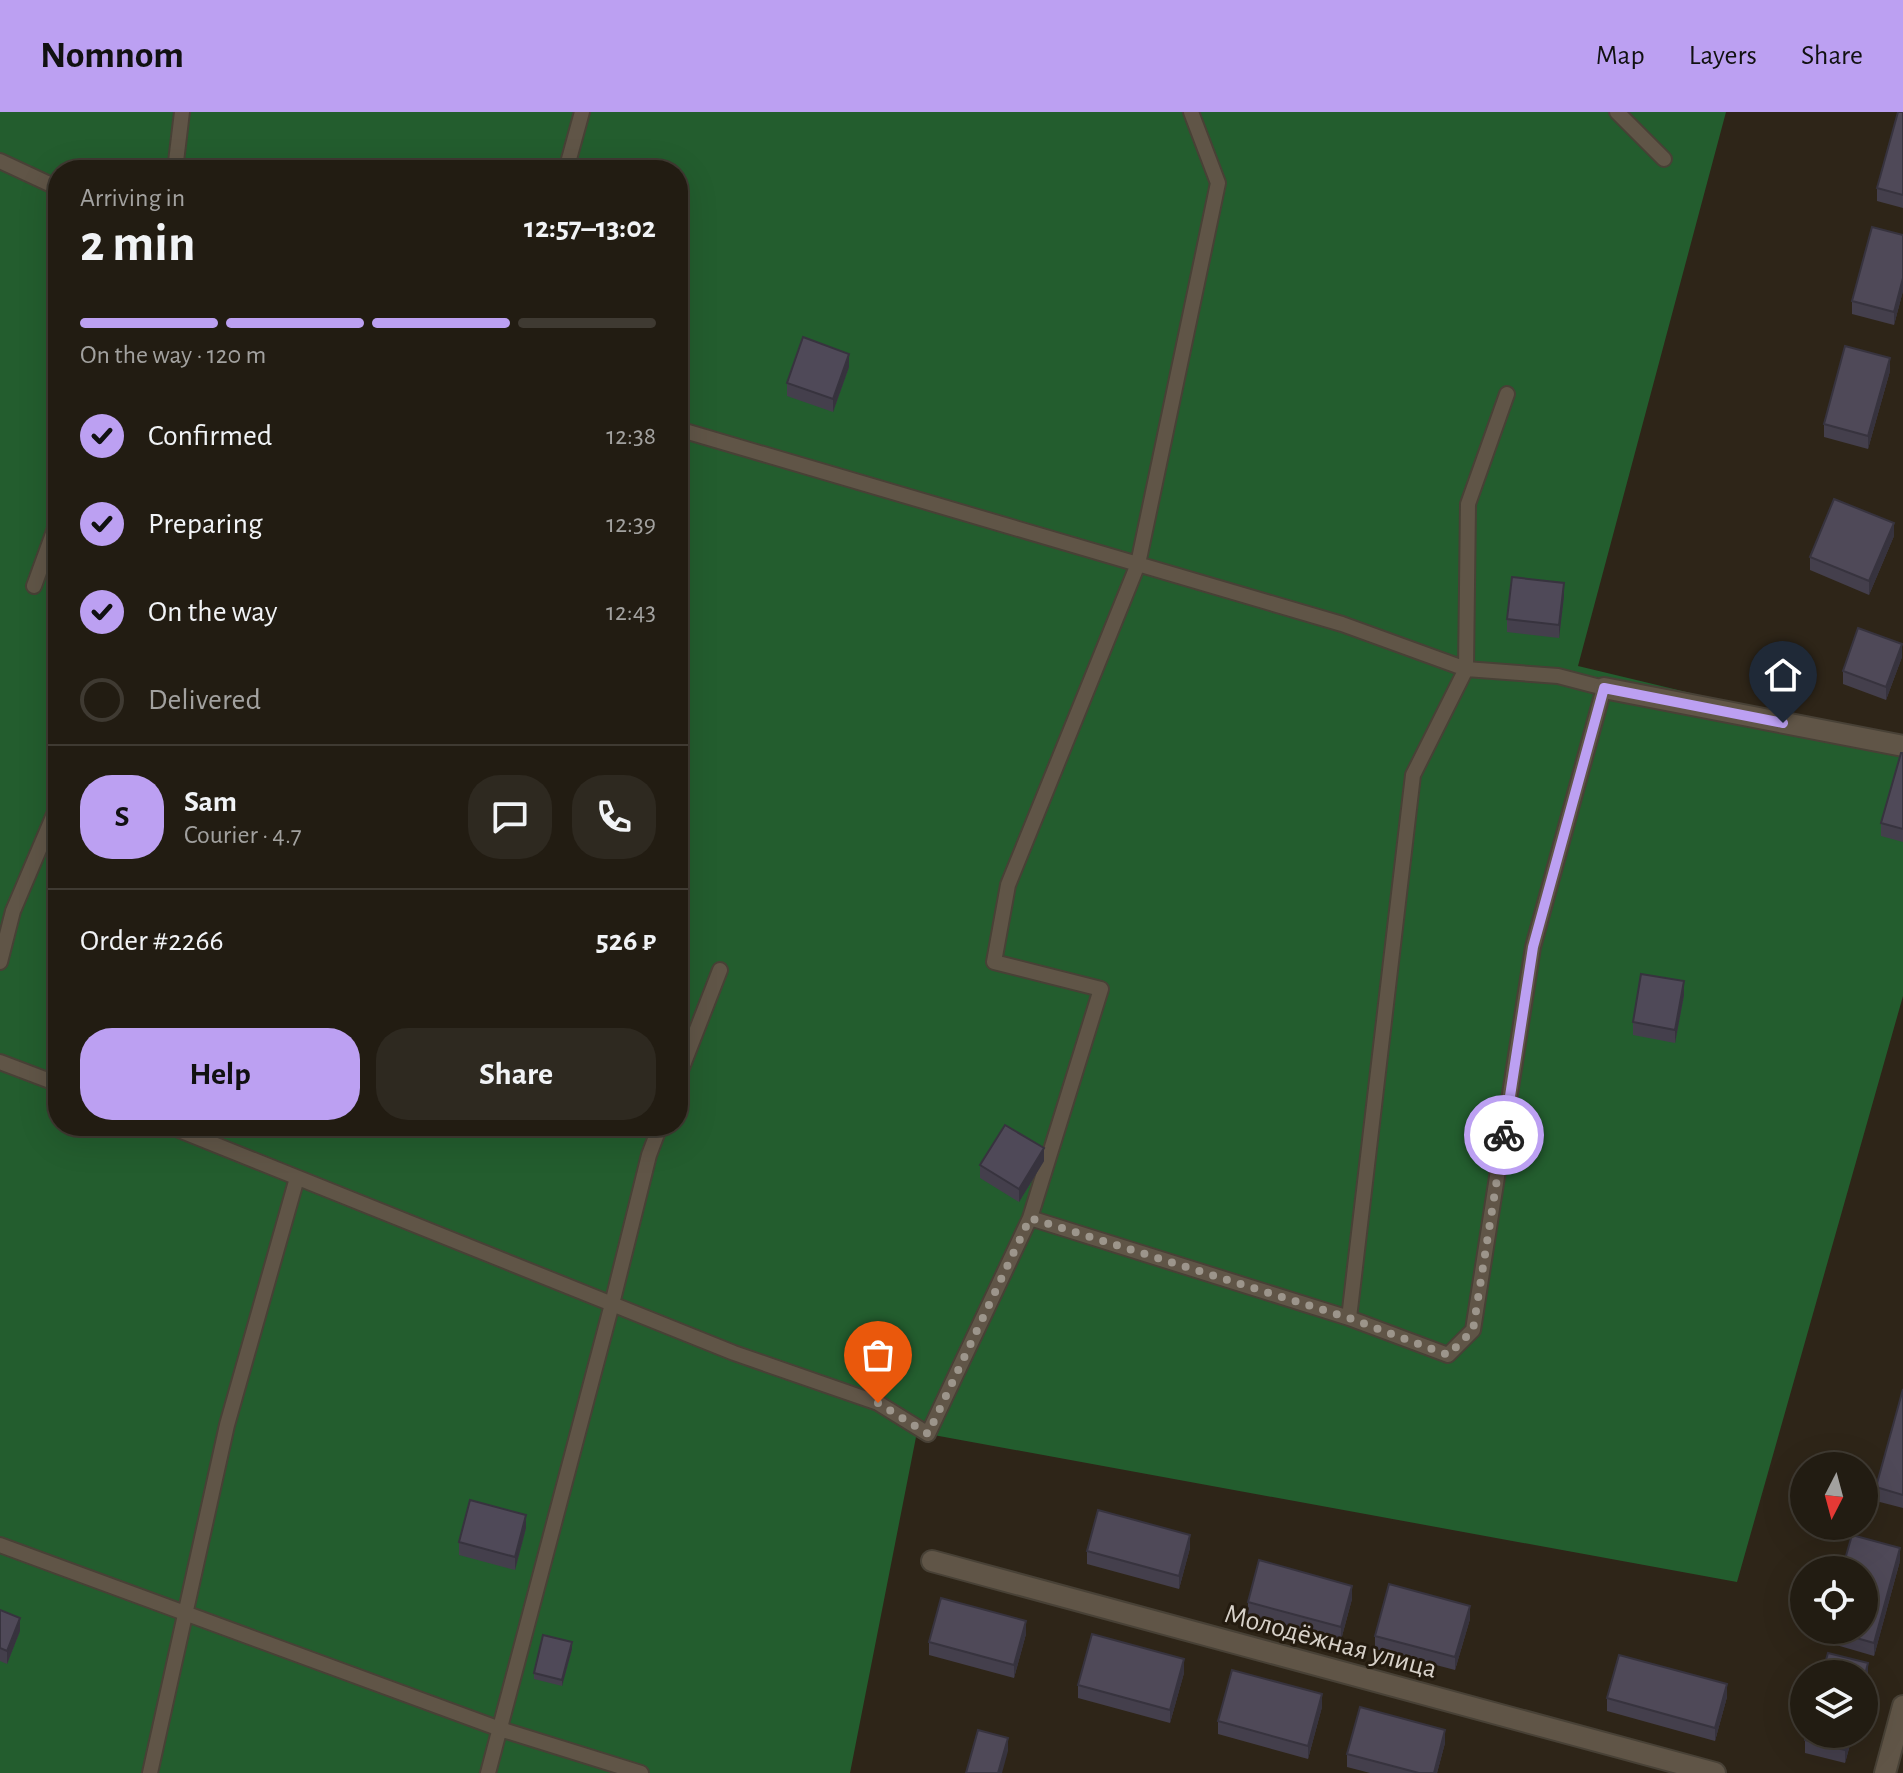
<!DOCTYPE html>
<html lang="en">
<head>
<meta charset="utf-8">
<style>
	body { margin:0; font-family:"Alegreya Sans",sans-serif; background:#2e2920; color:#f1f3f6; height:100vh; display:flex; flex-direction:column; font-size:30px; white-space:nowrap }
	* { box-sizing:border-box; margin:0 }
	p { font-size:26px; color:#a2a19f }
	.icon { flex:none; width:44px; height:44px; fill:none; stroke:currentColor; stroke-width:2; stroke-linecap:round; stroke-linejoin:round }
	.map { position:relative; flex:1; overflow:hidden }
	.side { position:absolute; left:48px; top:48px; width:640px; height:976px; display:flex; flex-direction:column; background:#221c12; border-radius:32px; box-shadow:0 8px 32px #0002,0 0 0 2px #3f3a32 }
	.side>* { flex:none }
	.needle { width:52px; rotate:186deg }
	.tools { position:absolute; left:1790px; top:1340px; display:grid; gap:16px }
	.tools a { display:grid; place-items:center; width:88px; height:88px; border-radius:50%; background:#221c12; box-shadow:0 8px 32px #0002,0 0 0 2px #3f3a32; font-size:40px }
	.pin { position:absolute; display:grid; place-items:center; width:68px; height:68px; color:#fff; margin:-82px -34px; border-radius:50% 50% 50% 0; rotate:-45deg; box-shadow:0 0 8px #0007 }
	.pin .icon { rotate:45deg }
	.courier { position:absolute; display:grid; place-items:center; width:80px; height:80px; margin:-40px; border:6px solid #bca0f2; border-radius:50%; background:#fff; color:#222; box-shadow:0 2px 10px #0007 }
	.head em { font-style:normal; font-weight:600 }
	.head div { display:flex; flex-direction:column-reverse }
	.head { display:flex; align-items:center; justify-content:space-between; height:136px; padding:0 32px }
	h1 { font-size:52px; font-weight:600; line-height:60px }
	.bar { display:grid; grid-template-columns:repeat(4,1fr); gap:12px 8px; align-content:center; height:96px; padding:0 32px }
	.bar i { height:10px; border-radius:6px; background:#3f3a32 }
	.bar .selected { background:#bca0f2 }
	.bar p { grid-column:span 4 }
	.line { display:flex; align-items:center; gap:20px; padding:0 32px; border-top:2px solid #3f3a32 }
	.line div { flex:1 }
	.round { display:grid; place-items:center; flex:none; width:84px; height:84px; border-radius:32px; background:#2e2920 }
	ol { padding:0 32px; list-style:none }
	li { display:flex; align-items:center; gap:24px; height:88px }
	li p { margin-inline-start:auto }
	li .icon { padding:8px; border-radius:50%; background:#bca0f2; color:#111; stroke-width:4 }
	li:last-child { color:#a2a19f }
	li i { width:44px; height:44px; border:4px solid #3f3a32; border-radius:50% }
	.action { display:flex; gap:16px; margin-top:auto; padding:16px 32px }
	.action a { flex:1; height:92px; border-radius:32px; background:#bca0f2; color:#111; font-size:32px; font-weight:600; line-height:92px; text-align:center }
	.action a+a { background:#2e2920; color:#f1f3f6 }
	header { display:flex; align-items:center; gap:48px; box-sizing:border-box; height:112px; padding:0 40px; background:#bca0f2; color:#111 }
	header strong { font-size:38px }
	nav { display:flex; gap:44px; margin-inline-start:auto; font-size:28px }
	.map>svg:first-child { display:block }
</style>
</head>
<body>
<header>
<strong>Nomnom</strong>
<nav><a>Map</a><a>Layers</a><a>Share</a></nav>
</header>
<div class="map">
<svg width="1903" height="1661" viewBox="0 0 1903 1661">
	<rect width="100%" height="100%" fill="#2e2518"/>
	<path fill="#235d2e" fill-rule="evenodd" d="M0,0h1726l-148,554 325,78v252l-166,586 -820,-150 -67,341h-850zM58,58h620v956h-620z"/>
	<g fill="none" stroke-linecap="round" stroke-linejoin="round">
		<defs>
			<path id="service" d="M1617,0l47,47
				M0,49l58,27
				M175,58l7,-58
				M566,58l16,-58
				M678,317l664,195 124,45 92,7 46,12 -71,259 -60,383 -25,25 -99,-37 -319,-100
				M34,474l24,-66
				M0,850l13,-51 45,-106
				M0,950l58,22
				M678,966l42,-108
				M169,1014l565,227 144,50 50,31 102,-216 71,-229 -107,-27 14,-77 130,-321 80,-381 -27,-71
				M1349,1206l64,-543 53,-106 2,-165 39,-110
				M0,1433l500,184 141,44
				M150,1661l77,-348 70,-247
				M488,1661l124,-469 37,-149 11,-29"/>
			<path id="minor" d="M1604,576l299,58
				M932,1449l783,212
				M1885,1661l18,-67"/>
		</defs>
		<use href="#service" stroke="#484136" stroke-width="18"/>
		<use href="#minor" stroke="#484136" stroke-width="24"/>
		<use href="#service" stroke="#605547" stroke-width="14"/>
		<use href="#minor" stroke="#605547" stroke-width="20"/>
	</g>
	<path fill="#443f4c" d="M1903,0v96l-26,-7v-13z
		M1903,123v56l-9,34 -42,-11v-13z
		M849,255l-16,45 -46,-16v-13z
		M1890,259l-22,78 -44,-12v-13z
		M1894,424l-25,59 -59,-25v-13z
		M1564,484l-5,42 -52,-6v-13z
		M1902,545l-16,43 -43,-16v-13z
		M1903,641v89l-22,-6v-13z
		M1684,883l-9,48 -42,-8v-13z
		M1044,1049l-25,41 -39,-24v-13z
		M1903,1277v119l-27,-7v-14z
		M526,1416l-11,42 -56,-15v-13z
		M1190,1436l-11,41 -92,-25v-13z
		M1900,1449l-26,95 -48,-14v-12h38z
		M1352,1487l-11,41 -93,-25v-13z
		M0,1498l20,21 -13,33 -7,-3z
		M1470,1507l-15,51 -80,-21v-13z
		M1026,1522l-12,44 -85,-23v-13z
		M572,1537l-10,37 -28,-7v-6z
		M1184,1561l-14,50 -92,-25v-13z
		M1727,1585l-12,44 -108,-30v-13z
		M1322,1595l-14,52 -90,-25v-13z
		M1806,1622h47l-8,29 -40,-10v-13z
		M1445,1631l-8,30h-67l-23,-6v-13z"/>
	<path fill="#37333e" d="M1903,166v13l-9,34v-13z
		M849,242v13l-16,45v-13z
		M1890,246v13l-22,78v-13z
		M1894,411v13l-25,59v-14z
		M1564,471v13l-5,42v-13z
		M1902,532v13l-16,43v-13z
		M1684,869v14l-9,48v-13z
		M1044,1036v13l-25,41v-13z
		M526,1403v13l-11,42v-13z
		M1190,1423v13l-11,41v-13z
		M1900,1436v13l-26,95v-13z
		M1352,1474v13l-11,41v-13z
		M1470,1494v13l-15,51v-13z
		M20,1506v13l-13,33v-13z
		M1026,1509v13l-12,44v-13z
		M572,1530v7l-10,37v-6z
		M1184,1547v14l-14,50v-13z
		M1868,1551v13l-4,16v-13z
		M1727,1572v13l-12,44v-13z
		M1322,1582v13l-14,52v-13z
		M1445,1618v13l-8,30h-3z
		M1850,1622h3l-8,29v-13z
		M1008,1626v13l-6,22h-4z"/>
	<path fill="#4f4958" stroke="#37333e" stroke-width="2" d="M1898,0h5v83l-26,-7z
		M1872,115l31,8v43l-9,34 -42,-11z
		M803,225l46,17 -16,45 -46,-16z
		M1845,234l45,12 -22,78 -44,-12z
		M1834,387l60,24 -25,58 -59,-24z
		M1512,465l52,6 -5,42 -52,-6z
		M1858,516l44,16 -16,43 -43,-16z
		M1901,641h2v76l-22,-6z
		M1641,862l43,7 -9,49 -42,-8z
		M1005,1013l39,23 -25,41 -39,-24z
		M1903,1277v106l-27,-8z
		M470,1388l56,15 -11,42 -56,-15z
		M1098,1398l92,25 -11,41 -92,-25z
		M1852,1423l48,13 -26,95 -46,-13h36v-60h-22z
		M1259,1448l93,26 -11,41 -93,-25z
		M1389,1472l81,22 -15,51 -80,-21z
		M941,1486l85,23 -12,44 -85,-23z
		M0,1498l20,8 -13,33 -7,-3z
		M1092,1522l92,25 -14,51 -92,-25z
		M543,1523l29,7 -10,38 -28,-7z
		M1828,1541l40,10 -4,16v-5h-42z
		M1619,1543l108,29 -12,44 -108,-30z
		M1232,1558l90,24 -14,52 -90,-25z
		M1360,1595l85,23 -11,43h-15l-72,-19z
		M978,1618l30,8 -10,35h-32z
		M1806,1622h44l-5,16 -40,-10z"/>
	<g fill="none" stroke-linecap="round" stroke-linejoin="round">
		<path stroke="#9c958b" stroke-width="8" stroke-dasharray="0 14.4" d="M878,1291l50,31 102,-216 319,100 99,37 25,-25 31,-195"/>
		<path stroke="#bca0f2" stroke-width="10" d="M1504,1023l29,-188 71,-259 179,35"/>
	</g>
	<g text-anchor="middle" stroke-width="6" stroke-linejoin="round" paint-order="stroke">
		<g font-size="28" fill="#d7d1c9" stroke="#241b0f">
			<text transform="translate(1331 1528) rotate(15)" y="10">Молодёжная улица</text>
		</g>
	</g>
</svg>
<div class="tools">
<a><svg class="needle" viewBox="-14 -14 28 28"><path d="M0-13l5 13h-10z" fill="#e53935"/><path d="M0 13l5-13h-10z" fill="#a2a19f"/></svg></a>
<a><svg class="icon" aria-label="locate" viewBox="0 0 24 24"><circle cx="12" cy="12" r="6"/><path d="M12 2v4M12 18v4M2 12h4M18 12h4"/></svg></a>
<a><svg class="icon" aria-label="layers" viewBox="0 0 24 24"><path d="M12 4l9 5-9 5-9-5zM3 14l9 5 9-5"/></svg></a>
</div>
<div class="pin" style="left:878px;top:1291px;background:#ea580c"><svg class="icon" aria-label="bag" viewBox="0 0 24 24"><path d="M5 8h14l-1 12H6zM9 8a3 3 0 0 1 6 0"/></svg></div>
<div class="pin" style="left:1783px;top:611px;background:#1f2937"><svg class="icon" aria-label="home" viewBox="0 0 24 24"><path d="M3 11l9-7 9 7M6 9v11h12V9"/></svg></div>
<div class="courier" style="left:1504px;top:1023px"><svg class="icon" aria-label="bike" viewBox="0 0 24 24"><circle cx="6" cy="16" r="4"/><circle cx="18" cy="16" r="4"/><path d="M6 16l4-8h5l3 8M10 8l3 8H6M13 5h3"/></svg></div>
<section class="side">
<div class="head"><div><h1>2 min</h1><p>Arriving in</p></div><em>12:57–13:02</em></div>
<div class="bar"><i class="selected"></i><i class="selected"></i><i class="selected"></i><i></i><p>On the way · 120 m</p></div>
<ol>
<li><svg class="icon" aria-label="check" viewBox="0 0 24 24"><path d="M5 12l5 5 9-10"/></svg>Confirmed<p>12:38</p></li>
<li><svg class="icon" aria-label="check" viewBox="0 0 24 24"><path d="M5 12l5 5 9-10"/></svg>Preparing<p>12:39</p></li>
<li><svg class="icon" aria-label="check" viewBox="0 0 24 24"><path d="M5 12l5 5 9-10"/></svg>On the way<p>12:43</p></li>
<li><i></i>Delivered</li>
</ol>
<div class="line" style="height:144px"><b class="round" style="background:#bca0f2;color:#111">S</b><div><b>Sam</b><p>Courier · 4.7</p></div><a class="round"><svg class="icon" aria-label="chat" viewBox="0 0 24 24"><path d="M4 5h16v11H9l-5 4z"/></svg></a><a class="round"><svg class="icon" aria-label="phone" viewBox="0 0 24 24"><path d="M5 4h4l2 5-3 2q2 4 5 5l2-3 5 2v4C11 20 4 13 5 4z"/></svg></a></div>
<div class="line" style="height:104px"><div>Order #2266</div><b>526 ₽</b></div>
<div class="action"><a>Help</a><a>Share</a></div>
</section>
</div>
</body>
</html>
